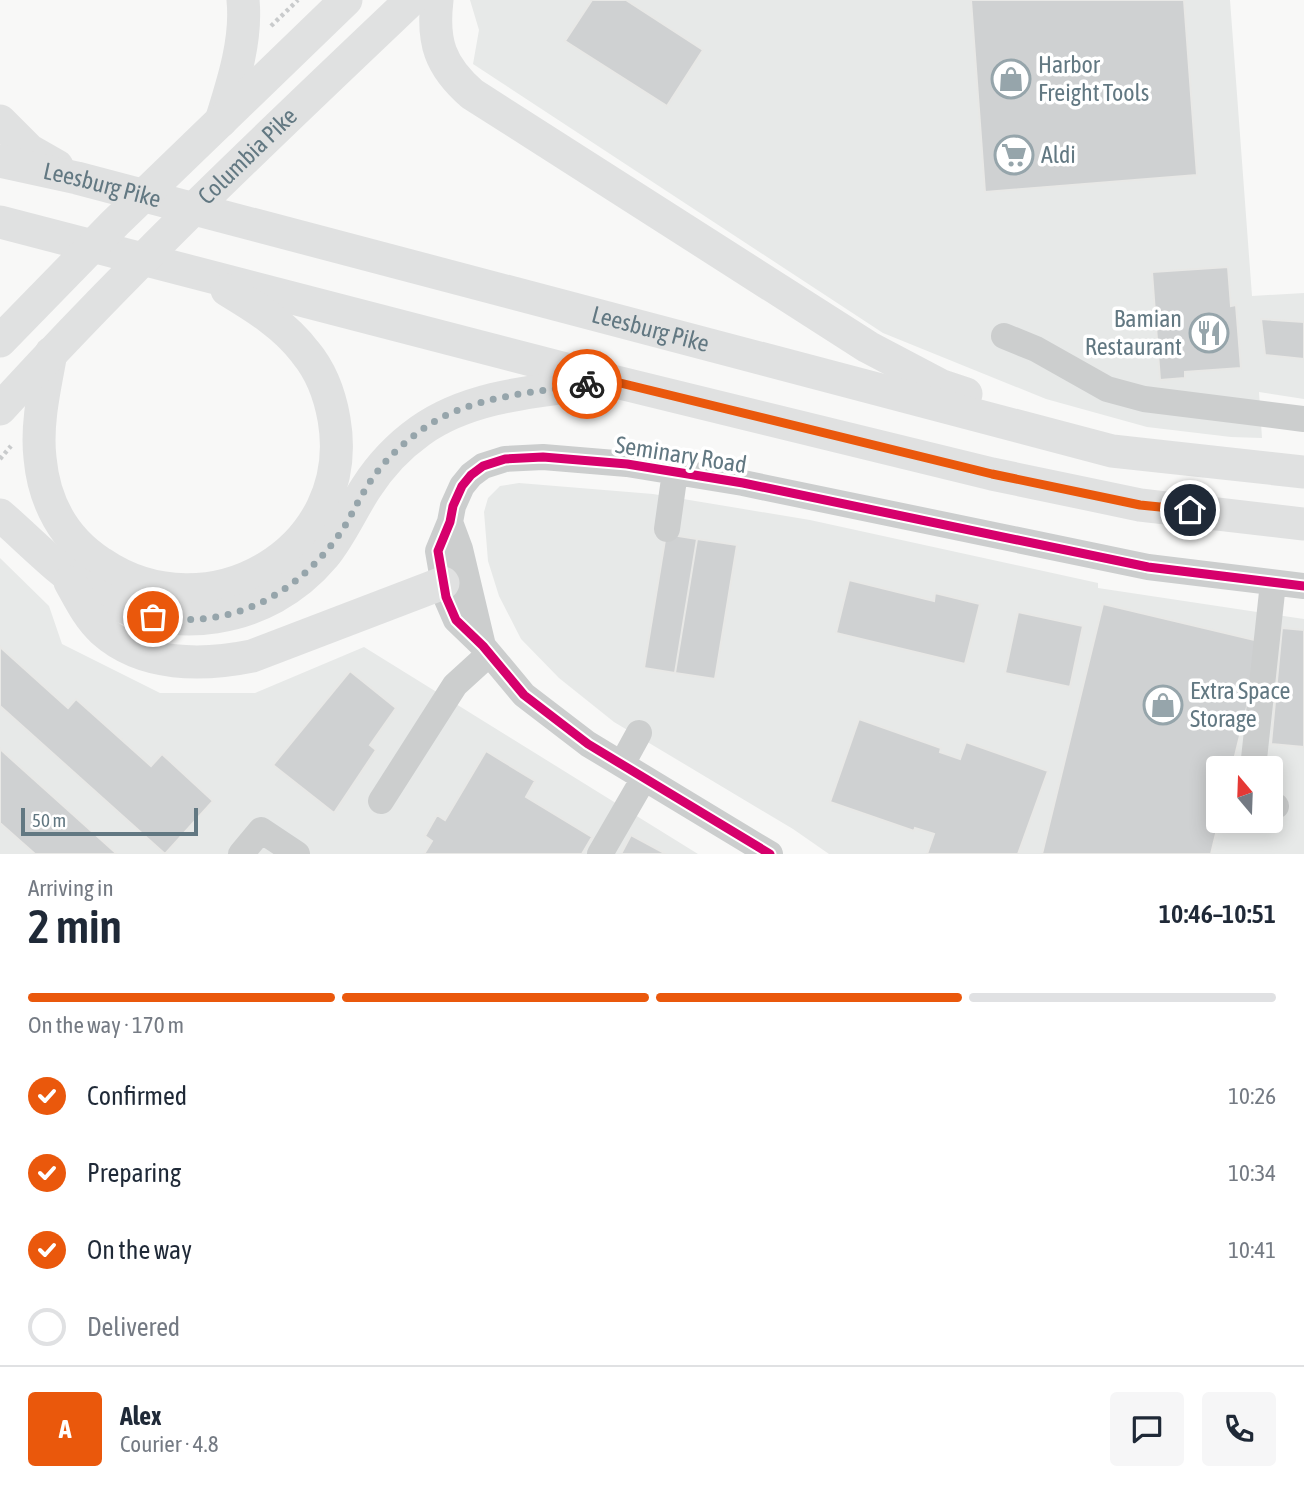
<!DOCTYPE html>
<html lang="en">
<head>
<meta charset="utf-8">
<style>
	body { margin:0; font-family:"Asap Condensed",sans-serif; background:#f6f6f7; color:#1f2937; height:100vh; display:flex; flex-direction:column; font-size:26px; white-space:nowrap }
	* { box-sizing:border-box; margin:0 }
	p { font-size:23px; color:#747a83 }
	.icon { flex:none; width:38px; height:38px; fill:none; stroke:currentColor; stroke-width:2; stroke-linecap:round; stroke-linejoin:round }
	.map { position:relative; height:854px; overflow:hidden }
	.panel { display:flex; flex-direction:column; background:#fff; flex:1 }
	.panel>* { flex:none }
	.needle { width:46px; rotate:341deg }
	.buttons { position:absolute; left:1206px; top:756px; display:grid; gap:14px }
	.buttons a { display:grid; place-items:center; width:77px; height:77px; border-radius:7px; background:#fff; box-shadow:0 4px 18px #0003; font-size:35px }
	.scale { position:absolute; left:21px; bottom:18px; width:177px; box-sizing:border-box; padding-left:7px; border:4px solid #627882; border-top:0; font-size:19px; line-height:24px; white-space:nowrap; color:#627882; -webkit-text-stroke:5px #fff; paint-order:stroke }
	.pin { position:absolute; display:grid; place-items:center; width:60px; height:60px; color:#fff; margin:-30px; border:4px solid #fff; border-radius:50%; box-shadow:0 2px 7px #0007 }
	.courier { position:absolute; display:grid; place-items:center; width:70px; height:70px; margin:-35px; border:5px solid #ea580c; border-radius:50%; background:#fff; color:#222; box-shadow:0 2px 9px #0007 }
	.headline em { font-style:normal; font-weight:600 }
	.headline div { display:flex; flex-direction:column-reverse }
	.headline { display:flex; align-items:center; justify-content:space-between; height:119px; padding:0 28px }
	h1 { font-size:46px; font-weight:600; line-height:52px }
	.bar { display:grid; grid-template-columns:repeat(4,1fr); gap:10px 7px; align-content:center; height:84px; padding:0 28px }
	.bar i { height:9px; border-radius:5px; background:#e0e1e3 }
	.bar .on { background:#ea580c }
	.bar p { grid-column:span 4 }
	.line { display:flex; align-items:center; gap:18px; padding:0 28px; border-top:2px solid #e0e1e3 }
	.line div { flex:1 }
	.round { display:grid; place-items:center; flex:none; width:74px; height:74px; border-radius:7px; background:#f6f6f7 }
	ol { padding:0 28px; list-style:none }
	li { display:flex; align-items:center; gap:21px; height:77px }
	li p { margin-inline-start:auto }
	li .icon { padding:7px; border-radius:50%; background:#ea580c; color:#fff; stroke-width:4 }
	li:last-child { color:#747a83 }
	li i { width:38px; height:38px; border:4px solid #e0e1e3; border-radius:50% }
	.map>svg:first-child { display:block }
</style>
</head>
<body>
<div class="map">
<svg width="1304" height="854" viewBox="0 0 1304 854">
	<rect width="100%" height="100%" fill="#f8f8f7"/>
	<path fill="#e7e9e8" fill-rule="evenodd" d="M470,0h760l22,296 52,-3v106l-45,-7 3,46 -31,-1 -84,-10 -101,-28 -163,-66 -410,-269 6,-34z
		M519,483l134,11 157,26 288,63v5l206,31v235h-475l-36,-25 -179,-107 -55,-44 -38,-39 -22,-43 -11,-35 -4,-49 4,-14 12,-12zM1218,768h52v53h-52z
		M0,558l49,48 13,38 98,49h95l109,-46 334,207h-698z"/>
	<path fill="#cfd1d2" stroke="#e8e8e6" stroke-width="2" d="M592,0h34l77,50 -36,56 -102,-65z
		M971,0h213l13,175 -212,17z
		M1228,267l3,39 5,-1 5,63 -56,4v6l-25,2 -8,-108z
		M1261,319l43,3v37l-39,-4z
		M666,534l31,5 -22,134 -31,-5z
		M697,539l40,6 -22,134 -40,-6z
		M849,580l85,21 1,-8 45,11 -15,60 -129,-31z
		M1103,604l160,38 -31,126h-14l1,53 -8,33h-169z
		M1018,612l65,14 -13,61 -65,-14z
		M1282,628l22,2v117l-33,-3z
		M0,647l68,61 8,-9 75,67 11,-12 51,47 -48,53 -165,-148z
		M350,671l46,37 -26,37 6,5 -42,63 -61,-48z
		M859,719l82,29 -1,4 20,7 6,-17 82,29 -30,83h-91l7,-20 -19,-6 -1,3 -84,-29z
		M0,749l117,105h-82l-35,-31z
		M486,751l49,30 -9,16 66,40 -10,17h-158l8,-13 -7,-5 12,-21 8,5z
		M631,835l35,19h-45z"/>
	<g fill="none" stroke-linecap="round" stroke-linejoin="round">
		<path stroke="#c9cbcc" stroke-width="4.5" stroke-dasharray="3.5 3.5" stroke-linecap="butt" d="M271,26l27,-26
			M0,459l11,-13"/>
		<path stroke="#cccece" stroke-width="26" d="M1004,336l32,13 71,40 37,10 160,20
			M450,522l10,27 23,97
			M667,529l8,-57
			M622,764l17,-31
			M1253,768l20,-185
			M381,801l74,-116 34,-31
			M1270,805l6,1
			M241,854l20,-24 36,24
			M600,854l44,-76
			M770,854l-182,-110 -64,-49 -41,-49 -27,-26 -10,-23 -8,-46 12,-29 3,-16 9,-20 9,-11 12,-9 22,-7 38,-2 84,7 116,19 405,84 156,19"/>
		<g stroke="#e0e1e1" stroke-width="33">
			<path d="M437,0c-5,42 3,66 35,94l396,253 74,39 24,8"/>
			<path d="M0,121l29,29 28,16"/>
			<path d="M221,121c12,-38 26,-81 22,-121"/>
			<path id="s1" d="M0,161l77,17 1035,273 192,21"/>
			<path d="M0,222l612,159 380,93 148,31 164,19"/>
			<path d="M0,341l115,-118 231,-223"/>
			<path d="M51,353c-6,34 -15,70 -11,105 4,44 24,81 61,105 107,73 256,-12 233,-144 -4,-23 -13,-48 -29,-67 -20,-27 -50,-45 -78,-62"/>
			<path id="s2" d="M0,409c130,-143 271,-276 411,-409"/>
			<path d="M0,515c28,24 62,60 93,78 77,44 173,32 231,-37 17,-21 27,-45 42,-68 14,-22 33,-42 54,-57 50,-36 119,-40 178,-48"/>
			<path d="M70,582c10,18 18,35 33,49 40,36 100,35 149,25l191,-73"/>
		</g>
		<defs>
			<path id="cycleway" d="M770,854l-182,-110 -64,-49 -41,-49 -27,-26 -10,-23 -8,-46 12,-29 3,-16 9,-20 9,-11 12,-9 22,-7 38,-2 84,7 116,19 405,84 156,19"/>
		</defs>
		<use href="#cycleway" stroke="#fff" stroke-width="13"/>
		<use href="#cycleway" stroke="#d6006c" stroke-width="9"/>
	</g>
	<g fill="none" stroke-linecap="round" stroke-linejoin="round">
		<path stroke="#96a5ab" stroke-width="7" stroke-dasharray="0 12.6" d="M153,617c79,13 144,-22 188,-85 9,-13 15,-28 24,-42 13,-23 33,-43 54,-58 46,-36 113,-39 168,-48"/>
		<path stroke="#ea580c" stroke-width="9" d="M587,384l25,-3 380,93 148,31 50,5"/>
	</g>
	<defs>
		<symbol id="shop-ring" viewBox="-11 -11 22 22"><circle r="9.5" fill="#fff" stroke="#96a5ab" stroke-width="1.5"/><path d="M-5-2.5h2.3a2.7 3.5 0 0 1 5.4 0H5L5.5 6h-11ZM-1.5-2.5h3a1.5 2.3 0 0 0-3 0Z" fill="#96a5ab"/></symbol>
		<symbol id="supermarket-ring" viewBox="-11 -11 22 22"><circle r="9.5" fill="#fff" stroke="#96a5ab" stroke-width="1.5"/><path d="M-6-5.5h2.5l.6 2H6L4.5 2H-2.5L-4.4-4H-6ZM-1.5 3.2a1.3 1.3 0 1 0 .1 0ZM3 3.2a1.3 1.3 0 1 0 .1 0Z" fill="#96a5ab"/></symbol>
		<symbol id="restaurant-ring" viewBox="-11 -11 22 22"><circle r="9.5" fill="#fff" stroke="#96a5ab" stroke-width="1.5"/><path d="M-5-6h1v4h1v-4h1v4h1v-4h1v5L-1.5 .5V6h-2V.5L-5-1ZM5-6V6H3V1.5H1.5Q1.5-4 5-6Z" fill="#96a5ab"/></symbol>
	</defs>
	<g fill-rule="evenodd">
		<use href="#shop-ring" x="989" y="57" width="44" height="44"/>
		<use href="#supermarket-ring" x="992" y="133" width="44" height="44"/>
		<use href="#restaurant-ring" x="1187" y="311" width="44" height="44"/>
		<use href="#shop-ring" x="1141" y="683" width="44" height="44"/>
	</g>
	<g text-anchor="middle" stroke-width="7" stroke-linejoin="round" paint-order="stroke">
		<g font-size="24" fill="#627882" stroke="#fff" text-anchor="start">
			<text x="1038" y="73">Harbor<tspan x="1038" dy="28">Freight Tools</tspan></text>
			<text x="1041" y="163">Aldi</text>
			<text x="1182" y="327" text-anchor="end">Bamian<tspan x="1182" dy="28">Restaurant</tspan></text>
			<text x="1190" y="699">Extra Space<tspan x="1190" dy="28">Storage</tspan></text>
		</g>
		<g font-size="24" fill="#627882" stroke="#fff">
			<text dy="8" stroke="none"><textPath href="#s2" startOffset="354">Columbia Pike</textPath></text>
			<text dy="8" stroke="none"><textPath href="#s1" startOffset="105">Leesburg Pike</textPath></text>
			<text dy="8" stroke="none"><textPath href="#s1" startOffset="672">Leesburg Pike</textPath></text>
			<text transform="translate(681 455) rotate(9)" y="8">Seminary Road</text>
		</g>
	</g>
</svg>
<div class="buttons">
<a><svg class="needle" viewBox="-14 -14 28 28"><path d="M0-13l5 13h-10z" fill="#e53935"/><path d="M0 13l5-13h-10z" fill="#747a83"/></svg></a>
</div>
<div class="scale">50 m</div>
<div class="pin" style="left:153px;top:617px;background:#ea580c"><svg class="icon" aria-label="bag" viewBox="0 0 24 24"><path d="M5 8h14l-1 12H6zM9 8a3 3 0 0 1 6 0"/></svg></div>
<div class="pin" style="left:1190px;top:510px;background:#1f2937"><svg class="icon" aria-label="home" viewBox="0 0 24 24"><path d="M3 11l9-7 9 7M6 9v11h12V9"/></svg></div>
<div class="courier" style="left:587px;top:384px"><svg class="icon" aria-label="bike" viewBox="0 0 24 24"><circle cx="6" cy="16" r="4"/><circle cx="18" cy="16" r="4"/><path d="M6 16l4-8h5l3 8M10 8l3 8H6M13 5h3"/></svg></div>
</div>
<section class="panel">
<div class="headline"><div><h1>2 min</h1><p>Arriving in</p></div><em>10:46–10:51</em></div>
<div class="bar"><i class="on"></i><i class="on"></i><i class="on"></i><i></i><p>On the way · 170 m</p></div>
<ol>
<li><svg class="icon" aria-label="check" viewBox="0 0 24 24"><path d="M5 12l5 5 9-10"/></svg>Confirmed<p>10:26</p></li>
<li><svg class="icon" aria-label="check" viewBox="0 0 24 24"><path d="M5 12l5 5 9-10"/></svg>Preparing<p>10:34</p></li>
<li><svg class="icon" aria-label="check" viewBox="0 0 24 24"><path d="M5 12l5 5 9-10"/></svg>On the way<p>10:41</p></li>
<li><i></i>Delivered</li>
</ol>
<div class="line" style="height:126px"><b class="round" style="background:#ea580c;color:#fff">A</b><div><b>Alex</b><p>Courier · 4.8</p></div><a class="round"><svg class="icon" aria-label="chat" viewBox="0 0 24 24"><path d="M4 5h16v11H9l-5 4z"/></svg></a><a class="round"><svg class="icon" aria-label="phone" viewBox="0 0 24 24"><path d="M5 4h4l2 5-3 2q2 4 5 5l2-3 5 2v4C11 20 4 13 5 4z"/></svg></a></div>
</section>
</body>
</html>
